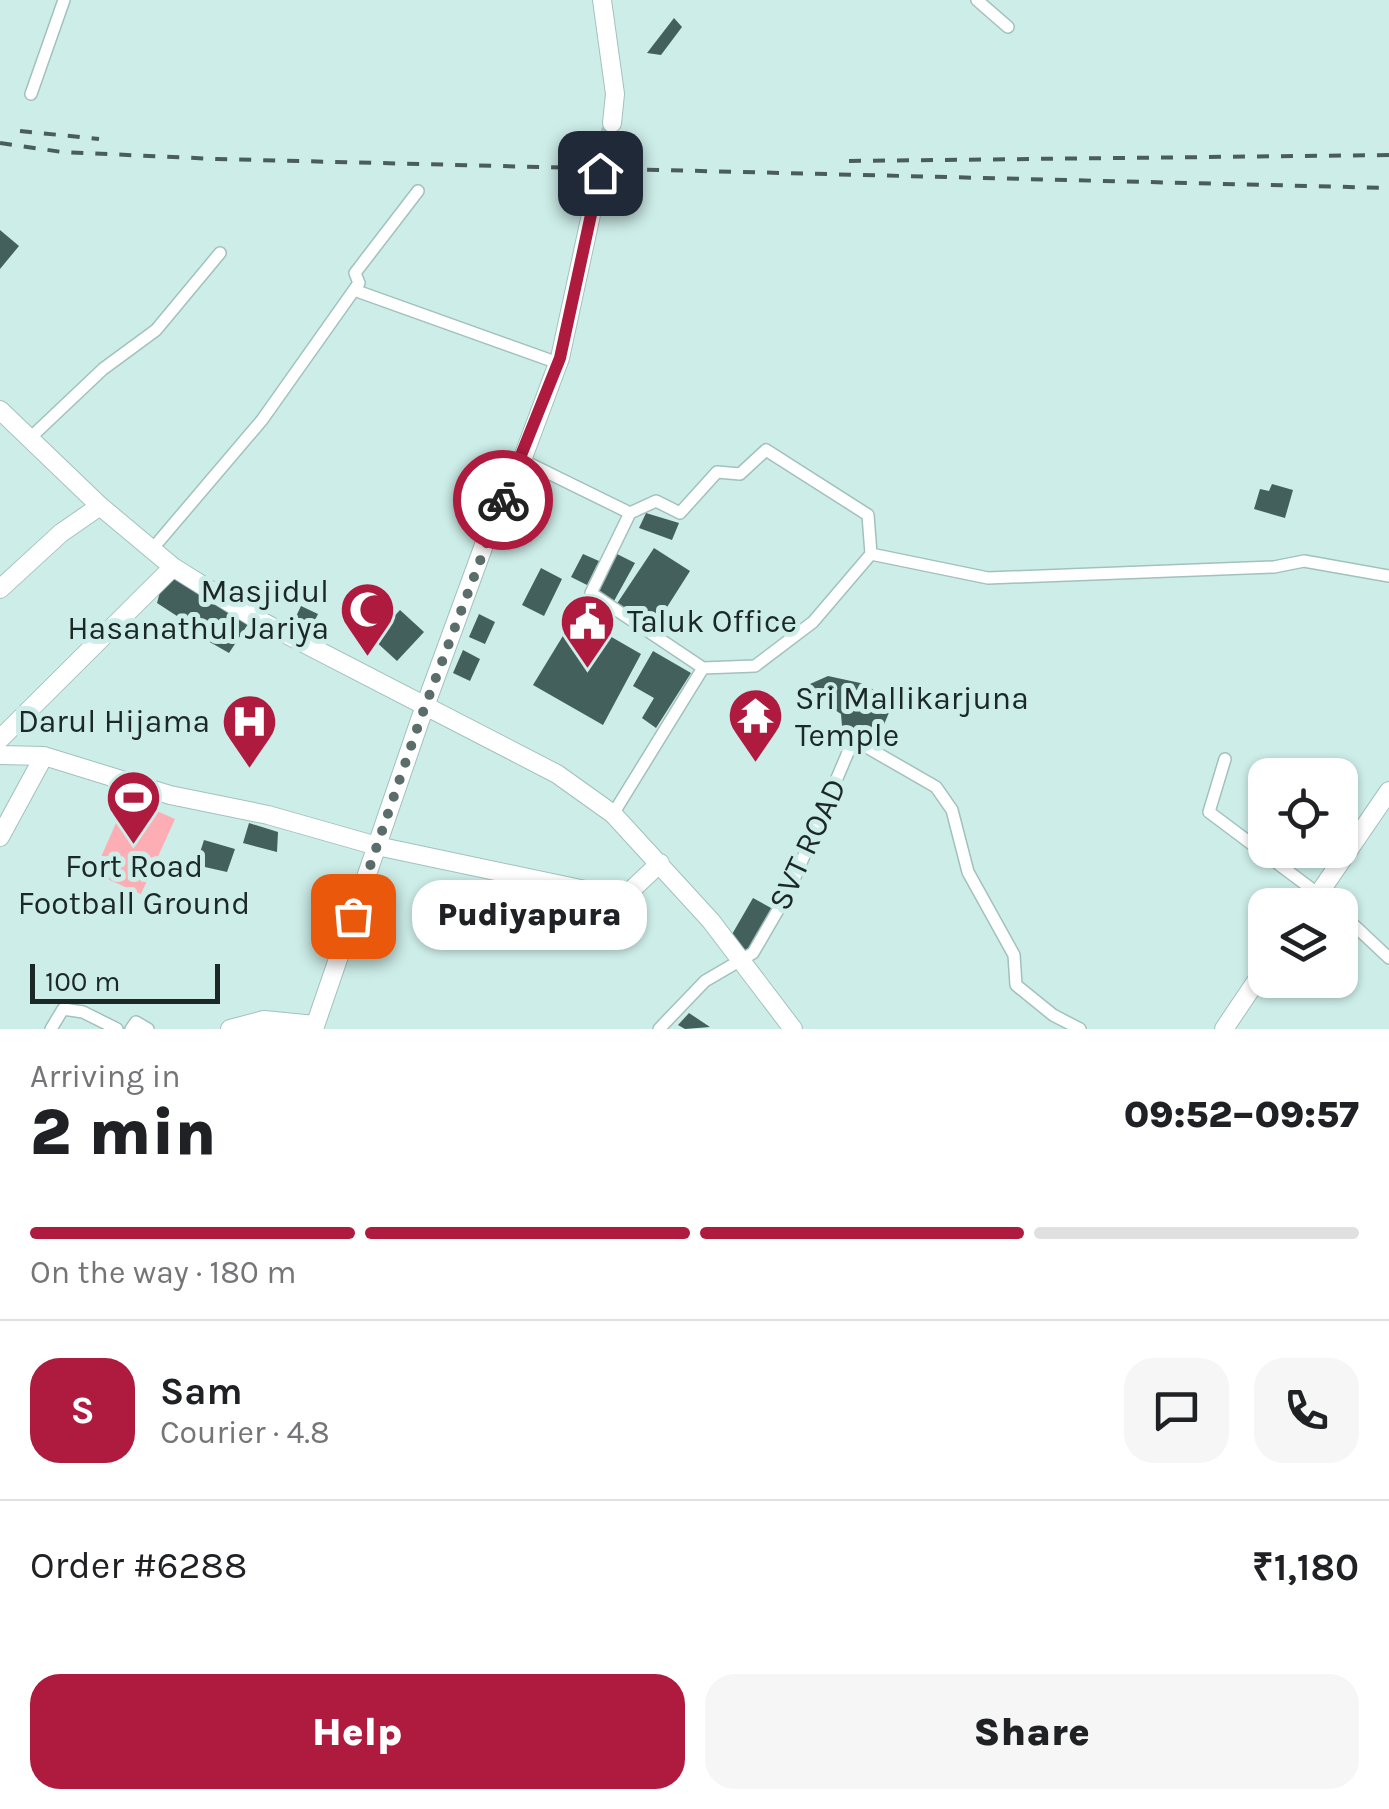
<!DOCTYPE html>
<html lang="en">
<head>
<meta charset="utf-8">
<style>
	body { margin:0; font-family:Karla,sans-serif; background:#f6f6f6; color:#202124; height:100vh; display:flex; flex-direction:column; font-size:38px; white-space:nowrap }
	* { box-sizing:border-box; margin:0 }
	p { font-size:32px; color:#757577 }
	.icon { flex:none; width:55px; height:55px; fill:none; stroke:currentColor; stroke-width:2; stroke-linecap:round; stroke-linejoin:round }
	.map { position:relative; height:1029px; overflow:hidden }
	.details { display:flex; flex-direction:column; background:#fff; flex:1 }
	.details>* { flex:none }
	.fabs { position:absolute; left:1248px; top:758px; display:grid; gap:20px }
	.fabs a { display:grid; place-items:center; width:110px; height:110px; border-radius:20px; background:#fff; box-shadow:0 2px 8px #0004; font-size:50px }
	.scale { position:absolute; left:30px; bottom:25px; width:190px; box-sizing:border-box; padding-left:10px; border:5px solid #1c2826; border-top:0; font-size:28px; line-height:35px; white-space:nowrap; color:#1c2826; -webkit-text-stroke:8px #cdede8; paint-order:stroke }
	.pin { position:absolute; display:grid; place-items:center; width:85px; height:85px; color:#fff; margin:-42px; border-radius:20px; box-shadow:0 5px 15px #0006 }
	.courier { position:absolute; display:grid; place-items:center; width:100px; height:100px; margin:-50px; border:8px solid #af1b3f; border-radius:50%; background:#fff; color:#222; box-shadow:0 2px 12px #0007 }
	.bubble { position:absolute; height:70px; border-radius:30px; background:#fff; box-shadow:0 2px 8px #0004; font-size:32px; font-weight:800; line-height:70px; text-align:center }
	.head em { font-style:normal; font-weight:800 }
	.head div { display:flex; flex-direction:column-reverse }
	.head { display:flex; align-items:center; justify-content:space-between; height:170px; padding:0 30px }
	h1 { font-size:65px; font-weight:800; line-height:75px }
	.bar { display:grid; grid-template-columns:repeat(4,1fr); gap:15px 10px; align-content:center; height:120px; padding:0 30px }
	.bar i { height:12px; border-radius:8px; background:#e0e0e0 }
	.bar .on { background:#af1b3f }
	.bar p { grid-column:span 4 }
	.line { display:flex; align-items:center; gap:25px; padding:0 30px; border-top:2px solid #e0e0e0 }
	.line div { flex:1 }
	.round { display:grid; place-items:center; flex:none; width:105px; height:105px; border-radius:30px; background:#f6f6f6 }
	.action { display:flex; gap:20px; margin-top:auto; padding:20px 30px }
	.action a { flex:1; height:115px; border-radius:30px; background:#af1b3f; color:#fff; font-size:40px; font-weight:800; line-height:115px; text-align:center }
	.action a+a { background:#f6f6f6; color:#202124 }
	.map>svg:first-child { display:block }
</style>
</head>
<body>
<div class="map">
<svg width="1389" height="1029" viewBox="0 0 1389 1029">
	<rect width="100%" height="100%" fill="#cdede8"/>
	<path fill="#fcaeb4" d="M127,798l48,21 -34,75 -47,-21z"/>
	<path fill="#44605c" d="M674,18l8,9 -21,28 -14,-2z
		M0,230l19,16 -19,23z
		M1272,484l21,6 -8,28 -31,-9 6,-20 9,2z
		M646,513l33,10 -7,17 -33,-12z
		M654,548l36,23 -35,55 -13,-4 -26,-17z
		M583,554l16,7 -12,24 -16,-8z
		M617,554l18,9 -21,38 -15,-10z
		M541,568l21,11 -18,37 -22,-11z
		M172,573l78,48 -21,32 -28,-16 -6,5 -24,-11 9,-13 -23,-15 4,-15z
		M301,606l17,8 -12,24 -16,-9z
		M400,610l24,22 -27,29 -24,-22z
		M479,614l16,8 -10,22 -16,-7z
		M575,616l66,38 -38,71 -70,-40z
		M463,650l17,9 -10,22 -17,-8z
		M653,651l38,22 -35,55 -14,-10 12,-20 -21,-12z
		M828,676l37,8 28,19 -13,31 -19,1 -19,-9 -1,-12 -18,-12 -13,-18z
		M249,823l29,9 -1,20 -34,-9z
		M204,840l31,9 -8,23 -31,-7z
		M753,898l20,11 -26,43 -16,-16z
		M689,1013l21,14 -25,2 -7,-4z"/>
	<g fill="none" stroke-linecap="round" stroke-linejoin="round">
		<path stroke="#aac6c1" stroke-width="18" stroke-dasharray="18 9" stroke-linecap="butt" d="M600,173l12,-50"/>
		<defs>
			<path id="street" d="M977,0l31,27
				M31,94l33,-94
				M354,290l204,73
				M28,440l75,-71 53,-39 64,-77
				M522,460l108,53 -39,80 112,75 -90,146
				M630,513l26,-12 24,12 37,-41 23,2 26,-24 102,65 3,39
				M154,547l108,-127 97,-137 -4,-10 63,-82
				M703,668l52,-2 58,-44 58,-68 117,24 286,-11 30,-6 85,15
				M1225,759l-16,53 124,93
				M1340,912l49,46
				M51,1029l12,-20 20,3 34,17
				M131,1029l5,-7 12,7
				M659,1029l46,-48 48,-28 36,-62 60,-141 14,-5 73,42 16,23 16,62 46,83 2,30 37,30 27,14"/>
			<path id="secondary" d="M602,0l13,94 -3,29
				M0,410l100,96 73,61 80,50 304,157 56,40 98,107 82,108
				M0,589l61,-56 39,-27
				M0,739l173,-172
				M0,755l44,1 126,39 98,20 109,31 246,52 37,-35
				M0,837l44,-81
				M1311,905l78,-114
				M230,1029l34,-9 51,5
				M314,1029l106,-309 68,-186 34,-74 38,-102 40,-185
				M1224,1029l41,-61"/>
		</defs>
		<use href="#street" stroke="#a2c1bc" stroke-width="14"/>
		<use href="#secondary" stroke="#a2c1bc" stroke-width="20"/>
		<use href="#street" stroke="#fff" stroke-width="11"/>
		<use href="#secondary" stroke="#fff" stroke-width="18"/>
		<path stroke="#4b5d5a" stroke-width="4" stroke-dasharray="12 12" stroke-linecap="butt" d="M20,131l79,8
			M0,143l62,9 155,7 1172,29
			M849,161l540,-6"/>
	</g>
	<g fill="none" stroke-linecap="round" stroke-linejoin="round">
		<path stroke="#5a6d6a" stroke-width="10" stroke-dasharray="0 18" d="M353,916l67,-196 83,-220"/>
		<path stroke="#af1b3f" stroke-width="12" d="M503,500l57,-142 40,-185"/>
	</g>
	<defs>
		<symbol id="mosque-pin" viewBox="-11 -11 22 30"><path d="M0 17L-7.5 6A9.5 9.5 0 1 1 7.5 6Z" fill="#af1b3f" stroke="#cdede8"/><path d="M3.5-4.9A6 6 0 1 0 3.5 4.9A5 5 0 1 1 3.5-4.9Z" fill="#fff"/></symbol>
		<symbol id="civic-pin" viewBox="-11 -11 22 30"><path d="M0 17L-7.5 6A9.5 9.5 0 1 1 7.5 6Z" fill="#af1b3f" stroke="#cdede8"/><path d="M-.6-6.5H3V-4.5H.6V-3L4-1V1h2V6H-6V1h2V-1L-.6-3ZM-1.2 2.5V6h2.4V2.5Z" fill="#fff"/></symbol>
		<symbol id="temple-pin" viewBox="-11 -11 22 30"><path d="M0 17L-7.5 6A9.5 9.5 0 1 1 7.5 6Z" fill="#af1b3f" stroke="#cdede8"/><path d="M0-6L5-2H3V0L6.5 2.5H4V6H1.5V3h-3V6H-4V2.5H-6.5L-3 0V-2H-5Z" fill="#fff"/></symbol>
		<symbol id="hospital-pin" viewBox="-11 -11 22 30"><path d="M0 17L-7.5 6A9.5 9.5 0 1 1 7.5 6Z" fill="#af1b3f" stroke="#cdede8"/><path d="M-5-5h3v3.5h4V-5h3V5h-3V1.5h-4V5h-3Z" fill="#fff"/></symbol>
		<symbol id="stadium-pin" viewBox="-11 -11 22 30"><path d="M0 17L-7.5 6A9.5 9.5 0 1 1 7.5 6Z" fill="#af1b3f" stroke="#cdede8"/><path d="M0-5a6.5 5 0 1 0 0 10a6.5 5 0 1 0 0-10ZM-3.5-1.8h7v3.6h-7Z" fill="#fff"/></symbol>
	</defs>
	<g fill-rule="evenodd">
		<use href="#mosque-pin" x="336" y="578" width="63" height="86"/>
		<use href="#civic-pin" x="556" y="590" width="63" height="86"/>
		<use href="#temple-pin" x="724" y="684" width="63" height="86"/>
		<use href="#hospital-pin" x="218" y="690" width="63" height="86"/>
		<use href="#stadium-pin" x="102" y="766" width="63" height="86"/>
	</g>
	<g text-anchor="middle" stroke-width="10" stroke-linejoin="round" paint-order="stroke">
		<g font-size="32" fill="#1c2826" stroke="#cdede8" text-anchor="end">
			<text x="329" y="602">Masjidul<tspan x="329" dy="37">Hasanathul Jariya</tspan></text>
			<text x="627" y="632" text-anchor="start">Taluk Office</text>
			<text x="795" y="709" text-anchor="start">Sri Mallikarjuna<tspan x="795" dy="37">Temple</tspan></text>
			<text x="210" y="732">Darul Hijama</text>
			<text x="134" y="877" text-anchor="middle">Fort Road<tspan x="134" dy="37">Football Ground</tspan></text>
		</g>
		<g font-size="32" fill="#1c2826" stroke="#cdede8">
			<text transform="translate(807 844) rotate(-65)" y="11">SVT ROAD</text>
		</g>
	</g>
</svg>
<div class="fabs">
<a><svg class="icon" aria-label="locate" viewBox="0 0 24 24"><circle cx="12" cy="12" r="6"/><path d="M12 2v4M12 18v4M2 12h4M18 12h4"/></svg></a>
<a><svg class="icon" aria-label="layers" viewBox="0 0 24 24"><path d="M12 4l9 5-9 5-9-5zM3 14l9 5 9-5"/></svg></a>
</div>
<div class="scale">100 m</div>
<div class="pin" style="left:353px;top:916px;background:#ea580c"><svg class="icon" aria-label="bag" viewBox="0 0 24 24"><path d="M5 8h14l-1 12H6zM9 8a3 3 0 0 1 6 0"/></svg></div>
<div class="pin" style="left:600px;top:173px;background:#1f2937"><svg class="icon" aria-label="home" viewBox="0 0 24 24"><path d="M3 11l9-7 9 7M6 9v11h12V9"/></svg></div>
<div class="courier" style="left:503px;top:500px"><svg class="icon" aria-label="bike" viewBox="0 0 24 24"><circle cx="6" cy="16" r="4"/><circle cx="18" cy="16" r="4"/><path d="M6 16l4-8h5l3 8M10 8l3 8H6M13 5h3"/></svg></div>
<div class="bubble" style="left:412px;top:880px;width:235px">Pudiyapura</div>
</div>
<section class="details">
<div class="head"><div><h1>2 min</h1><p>Arriving in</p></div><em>09:52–09:57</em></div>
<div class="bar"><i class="on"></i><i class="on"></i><i class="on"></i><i></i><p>On the way · 180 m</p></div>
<div class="line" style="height:180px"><b class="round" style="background:#af1b3f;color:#fff">S</b><div><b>Sam</b><p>Courier · 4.8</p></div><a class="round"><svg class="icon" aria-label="chat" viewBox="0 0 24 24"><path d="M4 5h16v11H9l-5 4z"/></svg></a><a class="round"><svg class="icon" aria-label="phone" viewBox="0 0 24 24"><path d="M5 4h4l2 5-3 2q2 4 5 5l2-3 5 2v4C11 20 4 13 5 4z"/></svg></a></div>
<div class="line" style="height:130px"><div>Order #6288</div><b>₹1,180</b></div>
<div class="action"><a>Help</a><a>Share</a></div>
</section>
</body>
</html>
